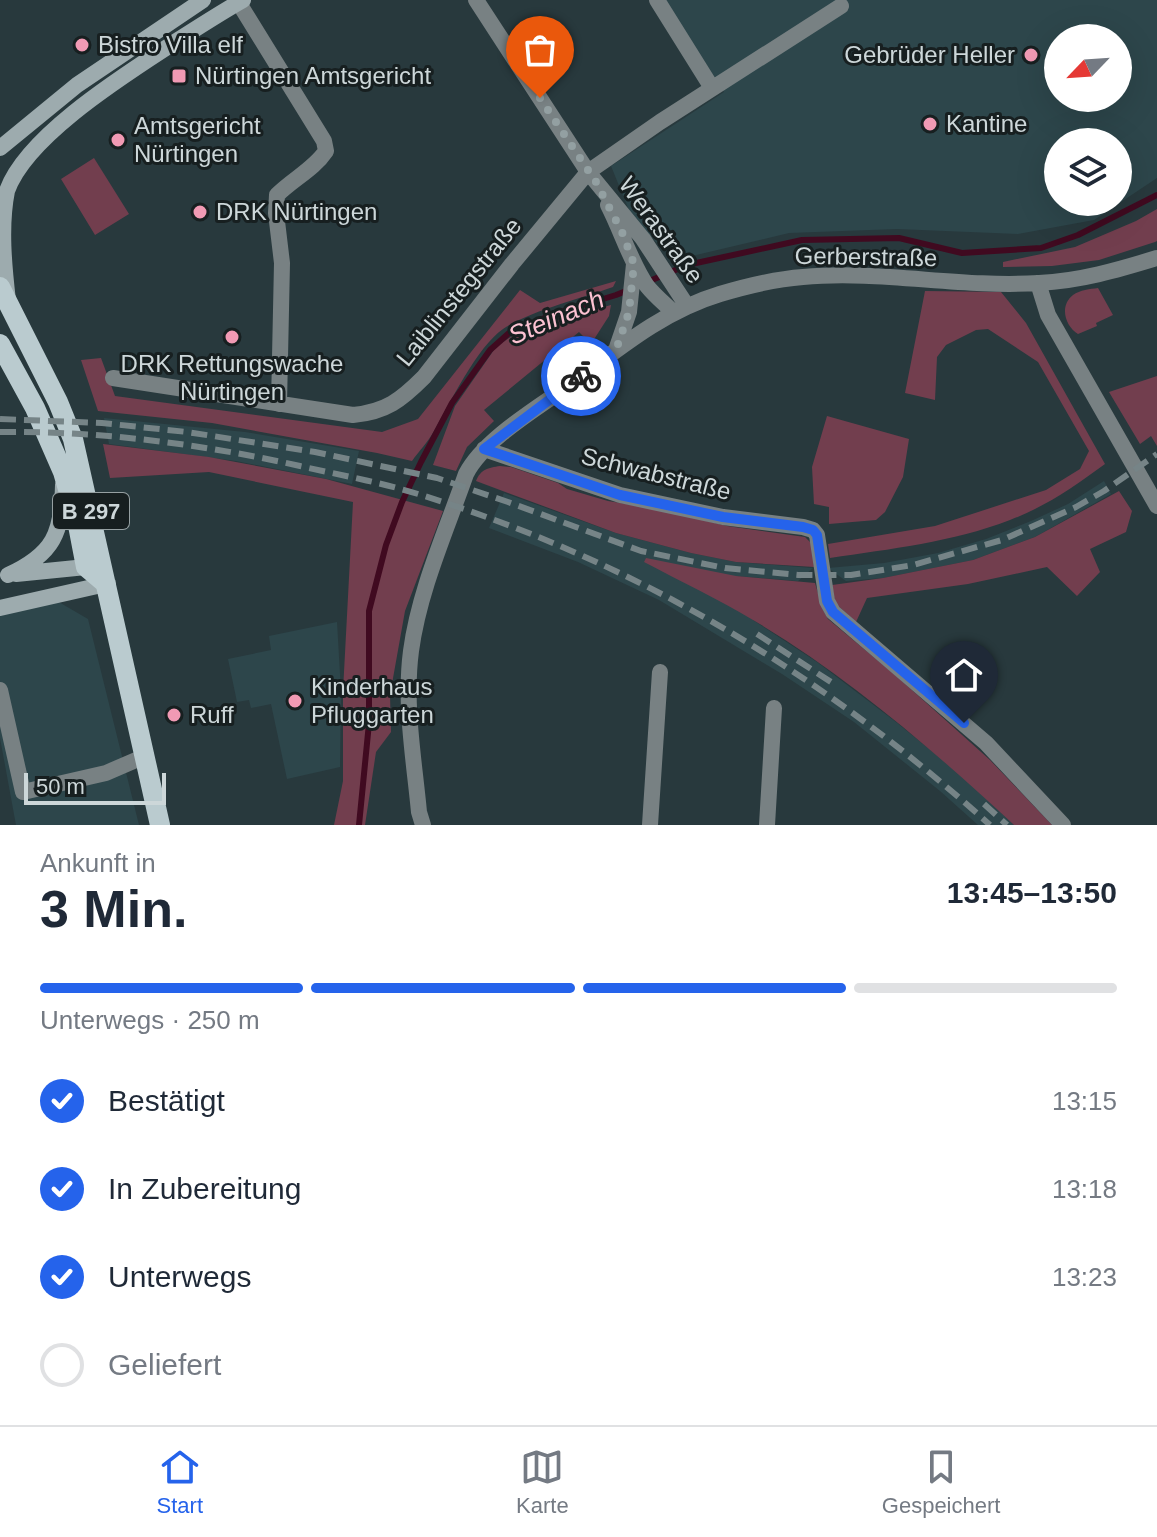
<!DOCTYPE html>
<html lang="de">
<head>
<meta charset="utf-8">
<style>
	body { margin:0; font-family:Arial,sans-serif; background:#f2f2f3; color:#1f2937; height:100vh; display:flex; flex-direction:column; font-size:30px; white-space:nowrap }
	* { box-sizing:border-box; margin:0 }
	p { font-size:26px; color:#747a83 }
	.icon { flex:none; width:44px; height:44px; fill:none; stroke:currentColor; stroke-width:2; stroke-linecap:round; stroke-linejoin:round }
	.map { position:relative; height:825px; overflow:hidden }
	.sheet { display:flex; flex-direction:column; background:#fff; flex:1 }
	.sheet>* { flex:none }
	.needle { width:52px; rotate:245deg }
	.tools { position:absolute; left:1044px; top:24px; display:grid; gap:16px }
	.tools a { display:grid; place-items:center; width:88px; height:88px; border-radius:50%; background:#fff; box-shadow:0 8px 32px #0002; font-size:40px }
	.scale { position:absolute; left:24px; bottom:20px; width:142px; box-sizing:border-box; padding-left:8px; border:4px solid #cdd7d9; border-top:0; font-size:22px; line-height:28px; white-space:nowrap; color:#cdd7d9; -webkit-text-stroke:6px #171f20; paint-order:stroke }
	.pin { position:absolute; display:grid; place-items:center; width:68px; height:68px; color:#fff; margin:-82px -34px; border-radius:50% 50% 50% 0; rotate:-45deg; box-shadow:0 0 8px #0007 }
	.pin .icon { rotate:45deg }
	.courier { position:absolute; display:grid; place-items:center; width:80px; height:80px; margin:-40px; border:6px solid #2563eb; border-radius:50%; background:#fff; color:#222; box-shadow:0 2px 10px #0007 }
	.head em { font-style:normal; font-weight:600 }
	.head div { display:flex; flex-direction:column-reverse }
	.head { display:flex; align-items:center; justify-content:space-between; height:136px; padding:0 40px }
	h1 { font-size:52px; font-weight:600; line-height:60px }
	.bar { display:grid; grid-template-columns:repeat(4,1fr); gap:12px 8px; align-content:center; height:96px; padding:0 40px }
	.bar i { height:10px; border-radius:6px; background:#e0e1e3 }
	.bar .selected { background:#2563eb }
	.bar p { grid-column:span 4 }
	ol { padding:0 40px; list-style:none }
	li { display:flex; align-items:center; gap:24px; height:88px }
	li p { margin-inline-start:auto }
	li .icon { padding:8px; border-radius:50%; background:#2563eb; color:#fff; stroke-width:4 }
	li:last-child { color:#747a83 }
	li i { width:44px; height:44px; border:4px solid #e0e1e3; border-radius:50% }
	.tab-bar { display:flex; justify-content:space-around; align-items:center; height:112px; border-top:2px solid #e0e1e3; background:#fff; font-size:22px; color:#747a83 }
	.tab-bar a { display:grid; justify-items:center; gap:4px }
	.tab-bar .selected { color:#2563eb }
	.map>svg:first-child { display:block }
</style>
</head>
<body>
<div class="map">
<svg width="1157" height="825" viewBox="0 0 1157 825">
	<rect width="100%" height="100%" fill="#28393d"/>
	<path fill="#2d464b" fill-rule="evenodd" d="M665,0h492v178l-63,42 -76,14 -121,-5 -108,4 -114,27 -42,-40 -22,-54 113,-74zM1058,38h60v60h-60zM1058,142h60v60h-60z
		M104,418l141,14 114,19 -7,33 -116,-23 -127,-17z
		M1104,481l7,13 -76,43 -62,23 -90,18 -37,3 -18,-13 56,-5 54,-10 48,-14 45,-18 37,-17z
		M504,493l112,40 75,20 45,9 77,6 -15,13 -62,-5 17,44 64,42 79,60 64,52 54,51h-36l-38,-34 -86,-69 -72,-48 -123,-74 -81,-38 -89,-34z
		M57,601l31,18 51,206h-123l-16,-87v-125z
		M337,622l4,70 -1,75 -53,12 -16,-75 -20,4 -2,-8 -12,2 -9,-43 43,-9 -2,-14z"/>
	<path fill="#723e4e" d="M94,158l35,56 -34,21 -34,-56z
		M1157,209v32l-2,1 -56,18 -47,6 -49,1v-5l72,-15 61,-26z
		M616,281l-3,6c-33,12 -81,23 -110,42 -26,18 -53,74 -69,102 -6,11 -15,20 -22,30l-35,-8 -165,-30 -114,-12 -17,-51 20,-2 14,38 267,36 36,-13 102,-129 20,13z
		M1098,288l15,27 -17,8 1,3 -19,8c-13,-8 -19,-28 -5,-39 7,-5 17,-6 25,-7z
		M925,291l76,1 25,31 79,141c-30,22 -60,43 -95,56 -57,22 -120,29 -180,38l-2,-14 107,-18 111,-36 34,-21 9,-18 -51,-89 -50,-33 -12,1 -30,15 -9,12 -2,43 -30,-7z
		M611,305l-2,11 -18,28 -12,-12 -95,78 10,11 -27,26 -11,24 -23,-6 22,-59 41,-59 13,-9 30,-13z
		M1157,376v70l-6,-10 -11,8 -31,-52z
		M827,416l82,23 -6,38 -18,35 -9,8 -47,4v-17l-15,-3 -2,-37z
		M103,444l106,13 117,22 117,32 -38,100 -15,84 1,37 -15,20 -11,73h-31l9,-44v-90l10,-189 -144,-30 -99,6z
		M500,466l11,1 47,16 9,6 41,12 50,8 69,17 78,11 7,7 2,23 -78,-5 -45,-9 -75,-20 -140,-52c5,-12 12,-13 24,-15z
		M1119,491l13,20 -6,21 -36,17 10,23 -23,24 -30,-29 -79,17 -101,14 -11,24 -21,-19 -3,-18 51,-7 90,-18 62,-23z
		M646,558l90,18 79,7 8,27 5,9 66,55 96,86 62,65h-38c-81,-75 -166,-149 -261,-205 -35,-21 -73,-39 -109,-58z"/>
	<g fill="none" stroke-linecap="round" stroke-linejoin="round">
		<path stroke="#400a20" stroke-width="6" d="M645,283l42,-18 115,-25 97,-2 63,15 79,-5 37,-13 79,-40
			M359,825l10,-102v-112l17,-66 16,-43 19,-40 31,-59 38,-53 19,-17 45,-19 62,-19 15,-6"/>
		<path stroke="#788183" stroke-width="16" d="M237,0l87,141 2,10c-12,18 -33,28 -49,44l-1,18 6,50 -3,141
			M476,0l112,172 55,67 44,67
			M657,0l55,88
			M608,205c13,25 23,58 39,81 8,10 18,18 27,27
			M1038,283l10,32 109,191
			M616,350l13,-38 5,-48
			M113,378l240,37c33,-3 48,-15 71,-38l88,-113 76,-92 72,-50 181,-116
			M484,449l136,46 103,22 80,10 10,3 4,5 10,66 6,11 153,131 77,82
			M0,690l23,102 83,-19 37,-16
			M423,825l-4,-13c-5,-53 -15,-108 -8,-161 8,-60 35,-120 55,-177 18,-35 73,-67 105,-90 47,-35 92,-73 149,-90 27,-8 55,-15 83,-17 78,-7 157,11 236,6 41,-2 79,-13 118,-25
			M650,825l10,-153
			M767,825l7,-117"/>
		<path stroke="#9dabae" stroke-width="16" d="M0,148l77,-63 126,-85
			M8,301c-4,-35 -8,-75 -1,-110 19,-55 119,-117 168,-149 22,-14 45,-29 68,-42
			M16,574l70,-7
			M8,575c46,-21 54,-42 55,-90
			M0,608l106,-24"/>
		<path stroke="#bacbcf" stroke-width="20" d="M0,287l58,115 15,37 87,386
			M0,344l35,64 28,64 14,48 9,47 20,17"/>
		<path stroke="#768487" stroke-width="6" stroke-dasharray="16 8" stroke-linecap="butt" d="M0,419l102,4 85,9 128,20 122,26 71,24 133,49 84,17 73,7h53l62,-10 89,-25 74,-33 28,-16 53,-37
			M0,432c102,-1 201,12 300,34 40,9 79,16 118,28 217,67 404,179 572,331
			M757,634l74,48
			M984,804l23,21"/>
	</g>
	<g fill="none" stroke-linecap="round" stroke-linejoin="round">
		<path stroke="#93a0a2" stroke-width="8" stroke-dasharray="0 14.4" d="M540,98l56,84 26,50 12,32 -5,48 -13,38 -35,26"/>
		<path stroke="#2563eb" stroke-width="10" d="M581,376l-97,73 136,46 103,22 80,10 10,3 4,5 10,66 6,11 131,111"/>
	</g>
	<g fill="#f19ab4" stroke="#171f20" stroke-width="3">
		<circle cx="82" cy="45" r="8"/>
		<circle cx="1031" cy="55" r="8"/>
		<rect x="171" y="68" width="16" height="16" rx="4"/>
		<circle cx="930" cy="124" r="8"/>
		<circle cx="118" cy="140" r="8"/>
		<circle cx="200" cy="212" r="8"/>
		<circle cx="232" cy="337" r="8"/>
		<circle cx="295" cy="701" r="8"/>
		<circle cx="174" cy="715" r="8"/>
	</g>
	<g text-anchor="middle" stroke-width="6" stroke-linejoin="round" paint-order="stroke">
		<rect fill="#171f20" stroke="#96a0a2" stroke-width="2" x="53" y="493" width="76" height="36" rx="6"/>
		<g font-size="22" font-weight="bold" fill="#cdd7d9">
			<text x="91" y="519">B 297</text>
		</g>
		<g font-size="24" fill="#cdd7d9" stroke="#171f20" text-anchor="start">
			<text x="98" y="53">Bistro Villa elf</text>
			<text x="1015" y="63" text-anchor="end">Gebrüder Heller</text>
			<text x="195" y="84">Nürtingen Amtsgericht</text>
			<text x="946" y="132">Kantine</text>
			<text x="134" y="134">Amtsgericht<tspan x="134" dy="28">Nürtingen</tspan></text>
			<text x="216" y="220">DRK Nürtingen</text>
			<text x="232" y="372" text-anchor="middle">DRK Rettungswache<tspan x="232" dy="28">Nürtingen</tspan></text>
			<text x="311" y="695">Kinderhaus<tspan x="311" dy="28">Pfluggarten</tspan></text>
			<text x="190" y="723">Ruff</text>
		</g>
		<g font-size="24" fill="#cdd7d9" stroke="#171f20">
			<text transform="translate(661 230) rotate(54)" y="8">Werastraße</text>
			<text transform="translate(866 257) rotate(1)" y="8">Gerberstraße</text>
			<text transform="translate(459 292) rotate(-51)" y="8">Laiblinstegstraße</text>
			<text transform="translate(656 474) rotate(14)" y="8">Schwabstraße</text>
		</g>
		<g font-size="26" font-style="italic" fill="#fcc2d2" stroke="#171f20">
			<text transform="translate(556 317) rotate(-23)" y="9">Steinach</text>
		</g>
	</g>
</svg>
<div class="tools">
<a><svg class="needle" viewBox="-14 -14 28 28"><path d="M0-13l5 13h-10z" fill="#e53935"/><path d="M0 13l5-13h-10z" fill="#747a83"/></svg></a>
<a><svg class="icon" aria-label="layers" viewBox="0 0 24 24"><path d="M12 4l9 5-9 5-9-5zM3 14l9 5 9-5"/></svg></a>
</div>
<div class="scale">50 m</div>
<div class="pin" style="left:540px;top:98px;background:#ea580c"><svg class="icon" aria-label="bag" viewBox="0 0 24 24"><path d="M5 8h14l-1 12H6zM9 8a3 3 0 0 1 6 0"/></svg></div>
<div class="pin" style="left:964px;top:723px;background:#1f2937"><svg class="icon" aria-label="home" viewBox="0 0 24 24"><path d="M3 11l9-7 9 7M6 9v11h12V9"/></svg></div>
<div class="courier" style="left:581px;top:376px"><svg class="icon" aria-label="bike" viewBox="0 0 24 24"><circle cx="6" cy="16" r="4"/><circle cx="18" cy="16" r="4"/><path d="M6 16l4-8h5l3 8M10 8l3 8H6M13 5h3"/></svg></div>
</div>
<section class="sheet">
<div class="head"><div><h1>3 Min.</h1><p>Ankunft in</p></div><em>13:45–13:50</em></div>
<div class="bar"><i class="selected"></i><i class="selected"></i><i class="selected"></i><i></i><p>Unterwegs · 250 m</p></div>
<ol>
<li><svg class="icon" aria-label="check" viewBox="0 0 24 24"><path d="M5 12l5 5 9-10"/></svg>Bestätigt<p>13:15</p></li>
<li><svg class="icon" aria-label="check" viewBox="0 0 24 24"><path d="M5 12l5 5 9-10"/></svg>In Zubereitung<p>13:18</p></li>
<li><svg class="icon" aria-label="check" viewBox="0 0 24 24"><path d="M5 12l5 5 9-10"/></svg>Unterwegs<p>13:23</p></li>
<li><i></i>Geliefert</li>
</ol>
</section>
<nav class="tab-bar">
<a class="selected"><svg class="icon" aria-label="home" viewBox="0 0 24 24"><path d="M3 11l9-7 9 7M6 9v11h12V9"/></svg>Start</a>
<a><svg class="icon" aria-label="map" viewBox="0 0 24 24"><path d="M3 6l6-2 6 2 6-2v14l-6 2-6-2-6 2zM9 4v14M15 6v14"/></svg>Karte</a>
<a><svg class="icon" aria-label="saved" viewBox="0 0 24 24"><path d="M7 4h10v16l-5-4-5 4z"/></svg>Gespeichert</a>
</nav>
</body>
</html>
